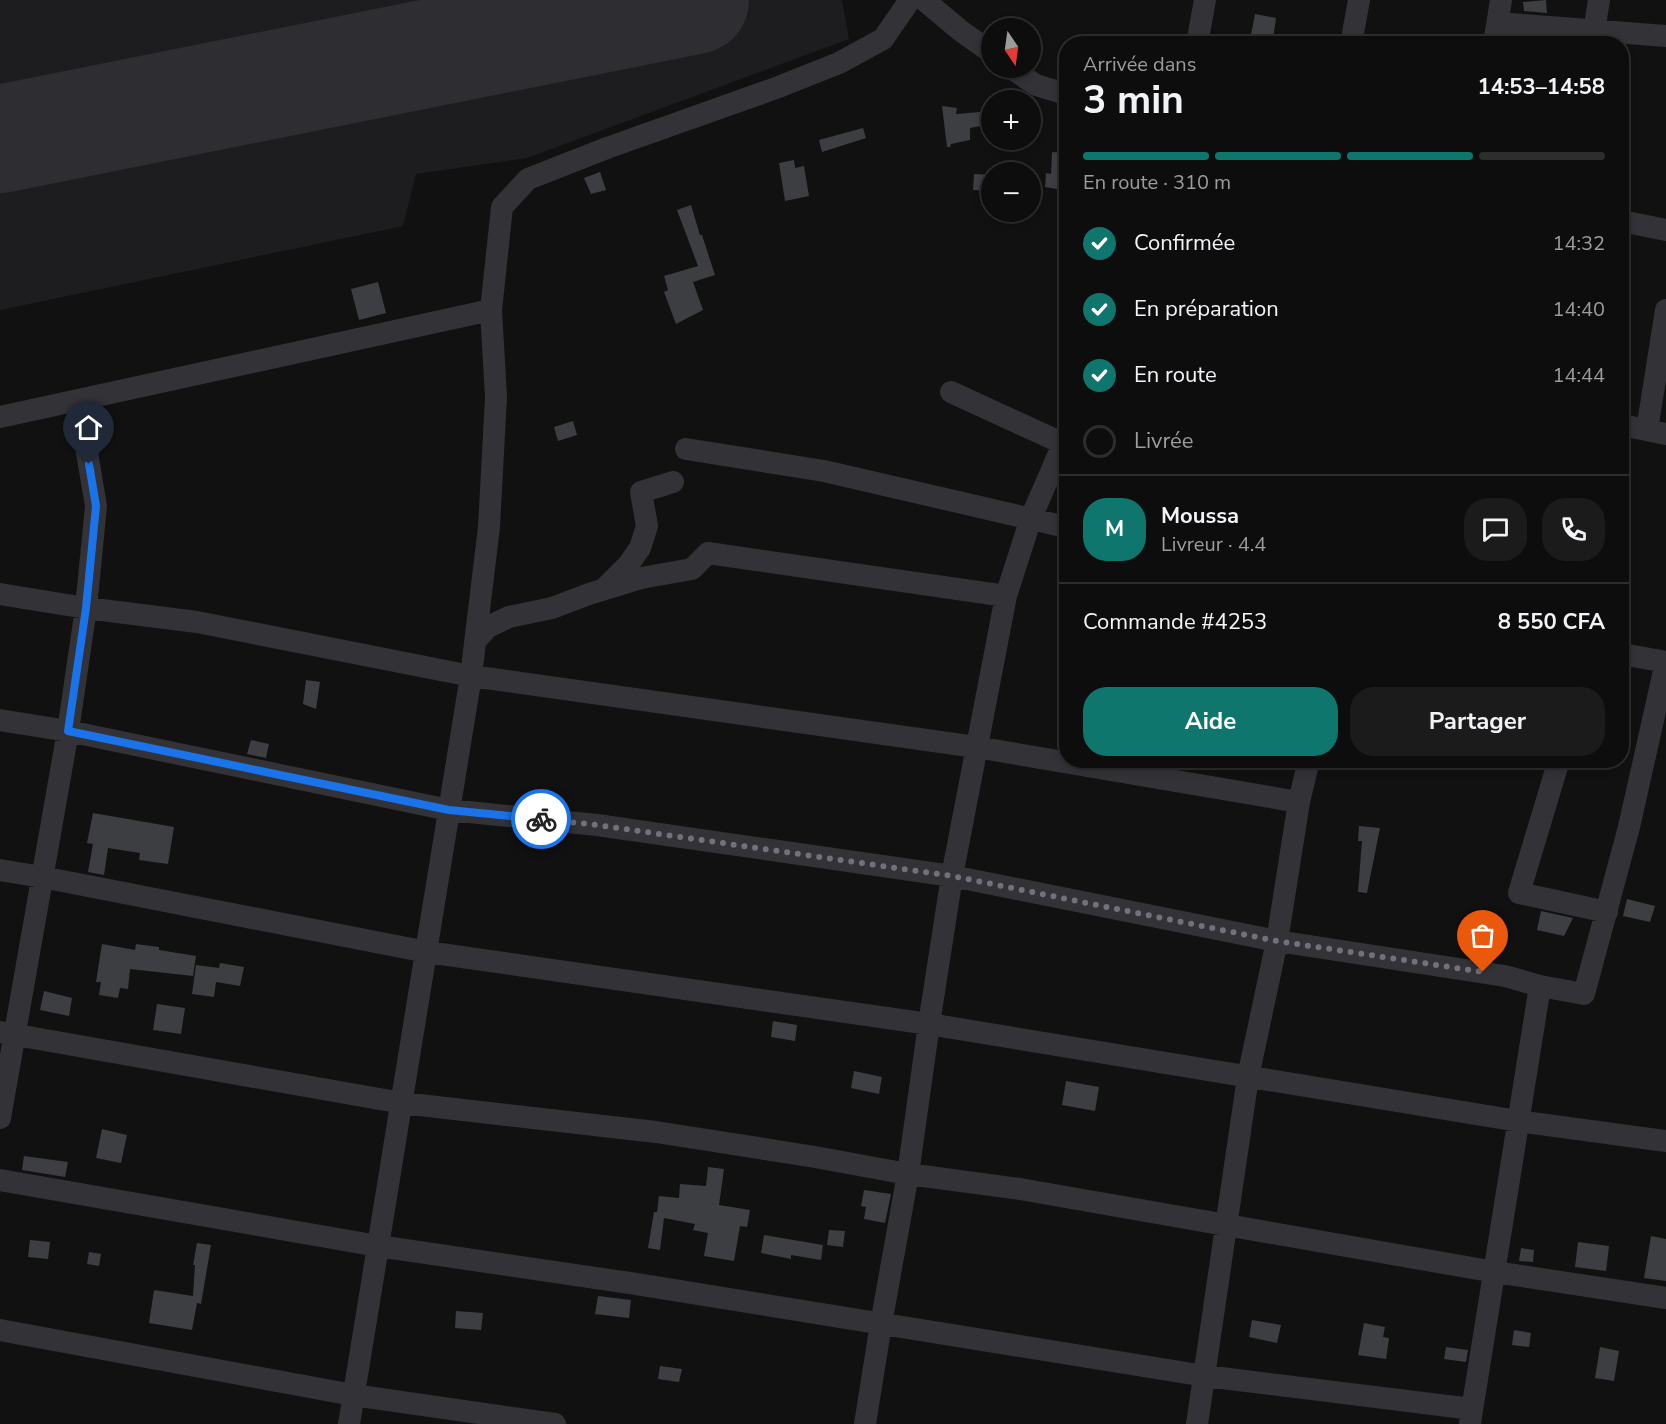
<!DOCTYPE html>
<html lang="fr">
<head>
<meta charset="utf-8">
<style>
	body { margin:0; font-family:"Nunito Sans",sans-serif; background:#1b1b1c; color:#f1f3f6; height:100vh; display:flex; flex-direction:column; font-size:22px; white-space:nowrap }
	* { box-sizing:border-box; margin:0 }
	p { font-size:20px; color:#9a9c9e }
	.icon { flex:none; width:33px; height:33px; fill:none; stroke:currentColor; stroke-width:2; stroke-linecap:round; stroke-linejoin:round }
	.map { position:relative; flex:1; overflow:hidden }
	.sheet { position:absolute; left:1059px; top:36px; width:570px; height:732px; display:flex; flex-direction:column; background:#0d0d0e; border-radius:24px; box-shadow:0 3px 9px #0003,0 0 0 2px #2d2d2e }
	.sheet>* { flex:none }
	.needle { width:39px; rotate:167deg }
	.buttons { position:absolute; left:981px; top:18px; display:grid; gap:12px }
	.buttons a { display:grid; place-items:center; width:60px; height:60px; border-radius:50%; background:#0d0d0e; box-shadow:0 3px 9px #0003,0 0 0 2px #2d2d2e; font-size:30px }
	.pin { position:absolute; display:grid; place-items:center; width:51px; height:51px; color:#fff; margin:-62px -26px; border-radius:50% 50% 50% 0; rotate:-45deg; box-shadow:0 0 6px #0007 }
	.pin .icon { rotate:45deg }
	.courier { position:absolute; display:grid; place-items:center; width:60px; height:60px; margin:-30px; border:4px solid #1a73e8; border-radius:50%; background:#fff; color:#222; box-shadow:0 2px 8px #0007 }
	.headline em { font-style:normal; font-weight:700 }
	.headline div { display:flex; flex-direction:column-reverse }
	.headline { display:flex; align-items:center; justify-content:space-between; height:102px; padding:0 24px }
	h1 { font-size:39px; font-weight:700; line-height:45px }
	.bar { display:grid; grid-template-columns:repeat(4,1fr); gap:9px 6px; align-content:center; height:72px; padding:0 24px }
	.bar i { height:8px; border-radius:4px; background:#2d2d2e }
	.bar .active { background:#0f766e }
	.bar p { grid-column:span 4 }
	.line { display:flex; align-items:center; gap:15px; padding:0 24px; border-top:2px solid #2d2d2e }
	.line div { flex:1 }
	.round { display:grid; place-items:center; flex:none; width:63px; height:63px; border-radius:24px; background:#1b1b1c }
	ol { padding:0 24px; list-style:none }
	li { display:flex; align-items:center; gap:18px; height:66px }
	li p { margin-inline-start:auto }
	li .icon { padding:6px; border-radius:50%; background:#0f766e; color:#fff; stroke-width:4 }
	li:last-child { color:#9a9c9e }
	li i { width:33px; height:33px; border:3px solid #2d2d2e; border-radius:50% }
	.button { display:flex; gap:12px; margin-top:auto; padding:12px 24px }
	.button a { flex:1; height:69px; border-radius:24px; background:#0f766e; color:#fff; font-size:24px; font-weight:700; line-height:69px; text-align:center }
	.button a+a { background:#1b1b1c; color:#f1f3f6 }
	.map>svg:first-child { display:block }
</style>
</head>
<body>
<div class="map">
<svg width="1666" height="1424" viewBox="0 0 1666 1424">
	<rect width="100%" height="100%" fill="#111112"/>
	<path fill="#1d1d1f" d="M0,0h842l7,39 -322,119 -111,16 -13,52 -403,84z"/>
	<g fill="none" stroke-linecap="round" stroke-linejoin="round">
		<path stroke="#2e2e32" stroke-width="108" d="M0,139l695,-139"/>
	</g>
	<path fill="#3d3e42" d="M1546,0l1,13 -23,-2 -1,-9z
		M1255,14l21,4 -3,21 -22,-4z
		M942,106l15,2 -1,6 36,-3v13l-22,4v12l-19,4 -1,3h-3z
		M863,128l3,10 -44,14 -3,-12z
		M1052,152l14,1v22l-3,15 -18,-3 1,-14 5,1z
		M794,160l1,8 9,-2 5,30 -24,5 -6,-38z
		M600,172l6,18 -15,4 -7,-16z
		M974,174l18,1v16l-19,-1z
		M691,205l9,30h2l13,40 -22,7 10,28 -27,14 -12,-32 4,-2 -4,-14 34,-10 -21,-56z
		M378,282l8,31 -27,7 -8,-31z
		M573,421l4,14 -19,6 -4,-14z
		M306,680l14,2 -4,27 -13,-5z
		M251,740l18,4 -3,14 -19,-4z
		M93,813l81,14 -6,37 -29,-4 1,-7 -32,-5 -4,27 -16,-3 5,-28 -6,-1z
		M1359,826l21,2 -13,65 -9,-1 4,-51h-4z
		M1627,899l28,7 -5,16 -27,-6z
		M1541,911l32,7 -9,18 -27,-6z
		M102,944l33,6 1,-6 23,3v3l37,6 -3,20 -63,-7 -2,20 -8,-1 -2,10 -19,-3 2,-13h-5z
		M220,963l24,4 -4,19 -24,-4 -2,15 -22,-3 4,-29 23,3z
		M44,991l28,7 -3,18 -29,-6z
		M157,1004l28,4 -4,26 -28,-4z
		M773,1021l24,4 -2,16 -24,-4z
		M854,1071l28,6 -3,17 -28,-6z
		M1066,1081l33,6 -4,24 -33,-6z
		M102,1129l25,6 -6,28 -25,-5z
		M24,1156l44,6 -3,15 -43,-7z
		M708,1167l16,2 -5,36 31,5 -3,17 -7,-1 -6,35 -30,-5 4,-23 -15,-3 2,-6 -31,-6 -4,32 -12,-2 6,-36h3l2,-16 20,2 1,-14 26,2z
		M864,1190l27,4 -6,29 -21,-4 2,-12 -5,-1z
		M829,1230l16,1 -2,16 -16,-2z
		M764,1235l59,10 -2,15 -30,-5v4l-30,-6z
		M1651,1236l15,3v42l-22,-3z
		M30,1240l20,2 -2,17 -20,-2z
		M1578,1242l31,4 -3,25 -31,-4z
		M197,1243l14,2 -10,59 -4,-1 -5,27 -43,-7 5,-33 39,6 2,-31h-2z
		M1521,1248l13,2 -1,12 -14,-1z
		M89,1252l12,2 -2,12 -12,-2z
		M598,1296l33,4 -2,18 -34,-4z
		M456,1311l27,2 -2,17 -26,-2z
		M1252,1320l29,5 -4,18 -28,-6z
		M1364,1323l21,4 -2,10 6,1 -3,21 -28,-4z
		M1514,1330l17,3 -2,14 -17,-2z
		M1446,1347l22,3 -2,12 -22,-3z
		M1600,1347l19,4 -5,30 -19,-3z
		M660,1366l22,3 -3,13 -21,-3z"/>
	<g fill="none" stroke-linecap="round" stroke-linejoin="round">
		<path stroke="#323237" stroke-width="22" d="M924,0l37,31 31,22
			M1498,23l168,13
			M1197,44l8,-44
			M1351,44l8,-44
			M1494,44l7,-44
			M1592,44l7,-44
			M1011,68l25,17 30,9
			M1622,221l44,9
			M951,392l113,52
			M0,417l491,-107
			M1622,425l44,9
			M1647,430l19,-120
			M686,449l138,22 242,56
			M606,587l22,-22 12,-17 7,-22 -6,-34 32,-10
			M0,594l86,14 111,14 274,54 505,71 323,55
			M476,640l12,-13 21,-10 43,-9 37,-14 52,-16 51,-9 16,-16 298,43
			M1622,654l44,8
			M0,720l68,11 381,79 148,15 355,51 325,65 228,35 35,10
			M1559,760l-40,133 88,19
			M0,870l42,7 385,75 502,72 589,97 148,20
			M0,1032l402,71 254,29 159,25 93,17 112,15 475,83 171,26
			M0,1118l68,-387 18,-123 10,-102 -18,-106
			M0,1180l378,66 252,37 575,93 267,33
			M0,1330l353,65 202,29
			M1470,1423l70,-437 44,8 45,-167 37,-165
			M349,1424l122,-748 18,-149 7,-130 -5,-87 11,-103 26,-28 79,-31 169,-60 63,-25 44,-24 27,-39
			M865,1424l16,-100 27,-150 21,-150 23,-148 54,-280 25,-78 35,-81
			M1197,1424l51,-347 29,-136 22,-139 10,-42"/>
	</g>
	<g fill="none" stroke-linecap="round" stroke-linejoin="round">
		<path stroke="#70717a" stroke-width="6" stroke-dasharray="0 10.8" d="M541,819l56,6 355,51 325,65 206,31"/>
		<path stroke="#1a73e8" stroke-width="8" d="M89,464l7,42 -10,102 -18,123 381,79 92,9"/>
	</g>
</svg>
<div class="buttons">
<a><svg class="needle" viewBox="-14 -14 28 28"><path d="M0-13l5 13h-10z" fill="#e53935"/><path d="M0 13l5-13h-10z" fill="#9a9c9e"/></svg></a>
<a>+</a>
<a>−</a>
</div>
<div class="pin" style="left:1483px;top:972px;background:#ea580c"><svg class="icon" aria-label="bag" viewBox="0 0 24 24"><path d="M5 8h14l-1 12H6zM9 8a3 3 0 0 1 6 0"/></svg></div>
<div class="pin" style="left:89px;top:464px;background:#1f2937"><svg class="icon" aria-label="home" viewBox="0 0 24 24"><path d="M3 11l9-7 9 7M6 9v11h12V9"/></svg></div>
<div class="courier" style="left:541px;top:819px"><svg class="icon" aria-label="bike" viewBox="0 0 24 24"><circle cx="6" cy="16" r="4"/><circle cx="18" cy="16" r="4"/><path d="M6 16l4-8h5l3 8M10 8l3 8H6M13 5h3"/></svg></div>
<section class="sheet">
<div class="headline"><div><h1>3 min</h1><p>Arrivée dans</p></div><em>14:53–14:58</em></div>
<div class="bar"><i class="active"></i><i class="active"></i><i class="active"></i><i></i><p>En route · 310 m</p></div>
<ol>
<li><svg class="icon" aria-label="check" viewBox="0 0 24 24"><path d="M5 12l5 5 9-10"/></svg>Confirmée<p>14:32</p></li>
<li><svg class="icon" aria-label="check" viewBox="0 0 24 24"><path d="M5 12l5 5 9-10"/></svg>En préparation<p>14:40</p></li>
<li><svg class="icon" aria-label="check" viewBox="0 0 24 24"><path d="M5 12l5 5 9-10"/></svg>En route<p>14:44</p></li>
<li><i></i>Livrée</li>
</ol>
<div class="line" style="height:108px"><b class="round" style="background:#0f766e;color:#fff">M</b><div><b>Moussa</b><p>Livreur · 4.4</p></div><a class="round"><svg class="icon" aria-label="chat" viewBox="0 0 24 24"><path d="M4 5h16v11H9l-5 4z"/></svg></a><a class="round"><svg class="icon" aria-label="phone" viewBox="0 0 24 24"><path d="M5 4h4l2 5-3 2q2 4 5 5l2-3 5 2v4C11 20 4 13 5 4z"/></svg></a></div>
<div class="line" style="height:78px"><div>Commande #4253</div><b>8 550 CFA</b></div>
<div class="button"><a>Aide</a><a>Partager</a></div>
</section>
</div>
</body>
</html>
